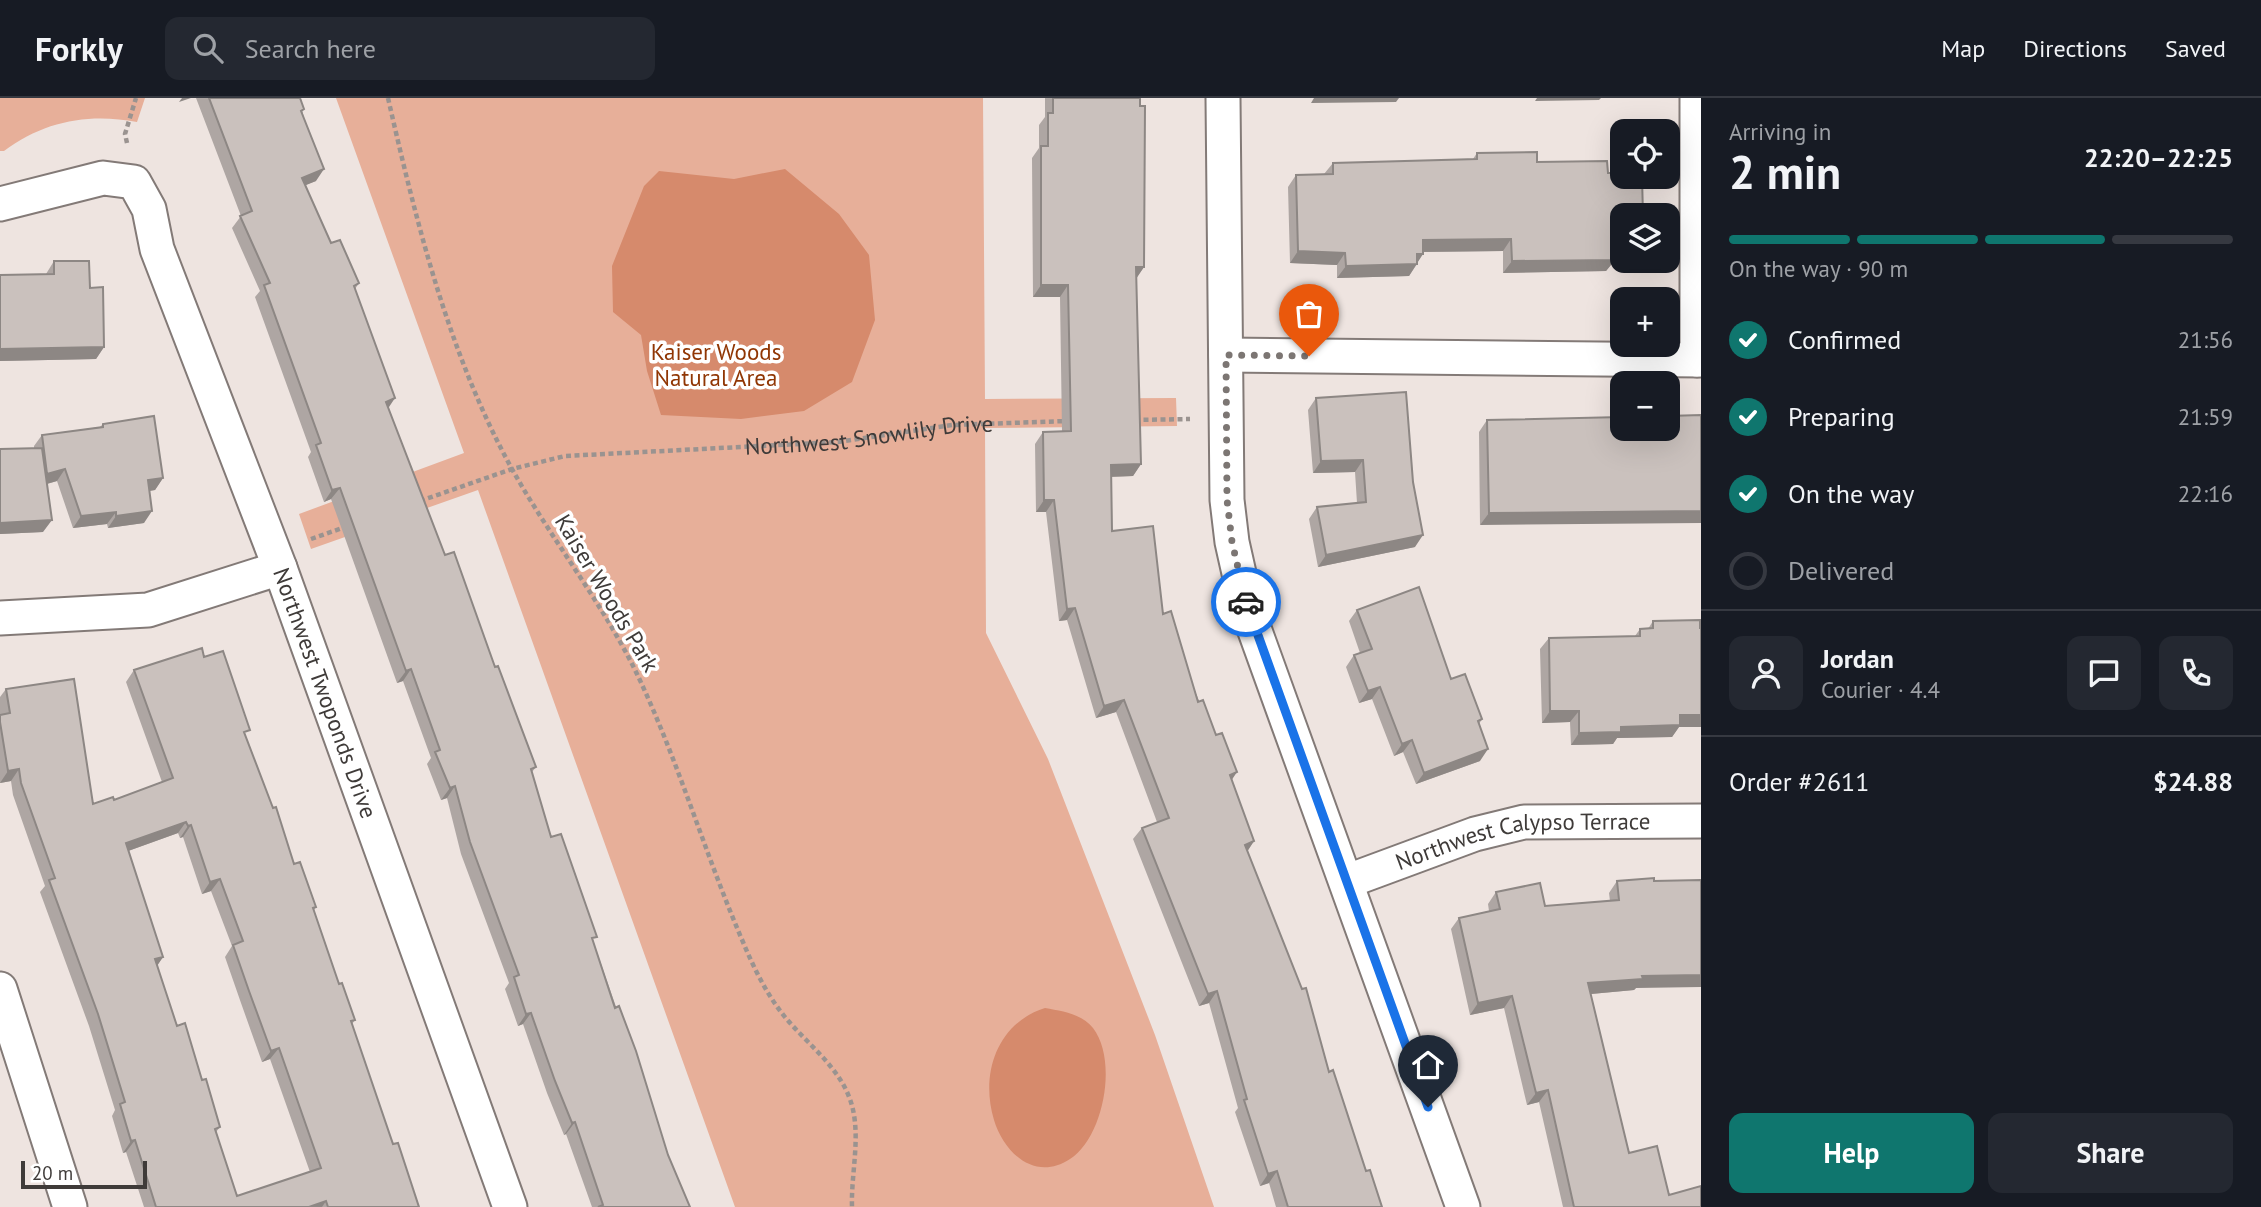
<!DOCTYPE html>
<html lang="en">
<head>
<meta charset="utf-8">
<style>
	body { margin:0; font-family:"PT Sans",sans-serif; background:#242831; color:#f1f3f6; height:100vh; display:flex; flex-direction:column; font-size:26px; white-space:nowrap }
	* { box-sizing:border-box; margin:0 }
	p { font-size:23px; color:#9ea1a6 }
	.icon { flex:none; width:38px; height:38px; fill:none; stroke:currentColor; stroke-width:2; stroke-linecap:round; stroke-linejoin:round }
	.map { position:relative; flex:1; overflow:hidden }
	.details { display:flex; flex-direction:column; background:#171b24; width:560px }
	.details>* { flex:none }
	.buttons { position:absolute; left:1610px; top:21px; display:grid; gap:14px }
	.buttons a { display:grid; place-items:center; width:70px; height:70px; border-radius:14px; background:#171b24; box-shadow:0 7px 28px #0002; font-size:35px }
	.scale { position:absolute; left:21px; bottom:18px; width:126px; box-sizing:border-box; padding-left:7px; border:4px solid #3f3b39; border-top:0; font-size:19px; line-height:24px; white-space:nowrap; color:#3f3b39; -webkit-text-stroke:5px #fff; paint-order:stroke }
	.pin { position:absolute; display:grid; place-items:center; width:60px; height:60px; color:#fff; margin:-72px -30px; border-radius:50% 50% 50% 0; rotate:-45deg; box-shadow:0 0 7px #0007 }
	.pin .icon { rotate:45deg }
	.courier { position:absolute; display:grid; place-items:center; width:70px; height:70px; margin:-35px; border:5px solid #1a73e8; border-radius:50%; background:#fff; color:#222; box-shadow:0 2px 9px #0007 }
	.summary em { font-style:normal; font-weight:700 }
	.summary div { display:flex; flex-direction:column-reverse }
	.summary { display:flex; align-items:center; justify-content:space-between; height:119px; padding:0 28px }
	h1 { font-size:46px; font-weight:700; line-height:52px }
	.bar { display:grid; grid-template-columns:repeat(4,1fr); gap:10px 7px; align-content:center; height:84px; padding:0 28px }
	.bar i { height:9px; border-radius:5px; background:#363941 }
	.bar .current { background:#0f766e }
	.bar p { grid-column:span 4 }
	.line { display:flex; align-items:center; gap:18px; padding:0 28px; border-top:2px solid #363941 }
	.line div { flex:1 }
	.round { display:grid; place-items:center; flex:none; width:74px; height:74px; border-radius:14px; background:#242831 }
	ol { padding:0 28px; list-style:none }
	li { display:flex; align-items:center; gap:21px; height:77px }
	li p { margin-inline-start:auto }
	li .icon { padding:7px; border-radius:50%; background:#0f766e; color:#fff; stroke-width:4 }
	li:last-child { color:#9ea1a6 }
	li i { width:38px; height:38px; border:4px solid #363941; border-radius:50% }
	.primary-button { display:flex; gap:14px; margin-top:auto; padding:14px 28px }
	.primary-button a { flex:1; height:80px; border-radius:14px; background:#0f766e; color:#fff; font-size:28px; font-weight:700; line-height:80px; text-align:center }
	.primary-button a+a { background:#242831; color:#f1f3f6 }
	header { display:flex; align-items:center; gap:42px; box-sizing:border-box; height:98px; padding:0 35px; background:#171b24; border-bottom:2px solid #363941 }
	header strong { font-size:33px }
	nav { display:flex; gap:38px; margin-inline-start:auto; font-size:24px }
	.search { width:490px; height:63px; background:#242831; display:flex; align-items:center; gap:18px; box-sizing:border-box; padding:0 24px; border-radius:14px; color:#9ea1a6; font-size:26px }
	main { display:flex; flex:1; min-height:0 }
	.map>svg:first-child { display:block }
</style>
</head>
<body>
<header>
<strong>Forkly</strong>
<div class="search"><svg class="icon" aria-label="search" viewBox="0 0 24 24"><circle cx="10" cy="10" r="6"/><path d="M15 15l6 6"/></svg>Search here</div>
<nav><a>Map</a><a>Directions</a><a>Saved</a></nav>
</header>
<main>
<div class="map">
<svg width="1701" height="1109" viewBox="0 0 1701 1109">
	<rect width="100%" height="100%" fill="#eee4e0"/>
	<path fill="#e7af99" d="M0,0h145l-8,24c-48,-9 -93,-1 -133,29h-4z
		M336,0h647l2,301 191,-1 1,28 -192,2 1,205 62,126 107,276 59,172h-479l-257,-717 -167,59 -12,-35 165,-61z"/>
	<path fill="#d68a6c" d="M785,71l54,45 30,41 6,65 -23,62 -48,29 -63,8 -80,-4 -14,-44 -6,-36 -28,-23 -1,-46 32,-80 15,-15 75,8z
		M1045,910c17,3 37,6 48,20 25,32 11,109 -23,131 -35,23 -66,-6 -76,-39 -14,-46 3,-97 51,-112z"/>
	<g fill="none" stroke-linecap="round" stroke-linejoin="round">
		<defs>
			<g id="minor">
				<path d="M1223,0l4,402 5,42 15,67 216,598"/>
				<path d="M1697,0v262"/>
				<path id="s2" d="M0,106l103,-26 31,4 15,27 8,40 123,319 230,639"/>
				<path d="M1226,257l475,5"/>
				<path d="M0,520l148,-8 132,-42"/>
				<path id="s3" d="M1348,783l127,-47 49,-12 177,-1"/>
				<path d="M0,891l70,218"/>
			</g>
		</defs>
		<use href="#minor" stroke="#837a77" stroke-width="37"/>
		<g stroke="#9a9390" stroke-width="4.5" stroke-dasharray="5 3.5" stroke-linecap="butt">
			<path d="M388,0c29,127 61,257 124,371 39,70 90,133 125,205 41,86 68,180 106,268 10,24 22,49 38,70 26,34 66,58 73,103 5,30 -3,62 -2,92"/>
			<path d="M127,45l-2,-9 11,-36"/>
			<path d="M1135,322l55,-1"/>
			<path id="s1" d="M420,403l92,-32 53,-13 273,-14 114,-17 115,-4"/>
			<path d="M311,441l34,-12"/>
		</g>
		<use href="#minor" stroke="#fff" stroke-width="33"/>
	</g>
	<path fill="#aea6a3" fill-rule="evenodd" d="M196,0h104l16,83 -11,4 26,58 28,40 -4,6 33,119 57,147 50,112 41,100 -4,5 19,65 42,104 75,214 22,52h-98l-26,-73 -2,1 -17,-42 -24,-69 -5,2 -13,-37 4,-6 -48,-129 -14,-56 -6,2 -14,-36 4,-6 -28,-77 -6,2 -66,-184 -7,3 -16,-45 3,-5 -56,-155 5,-6 -28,-63 9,-12z
		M1045,0h95l4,169 -8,11 5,186 -8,12 -22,1 1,54 51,83 69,166 22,61 -7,11 119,319 16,36h-106l-7,-24 -9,3 -25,-74 3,-4 -29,-105 -10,3 -66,-167 9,-11 15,-6 -41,-110 -20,6 -29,-98 -8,1 -13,-109h-10l-1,-68 8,-12 19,-1 -2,-134h-27l-1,-139 7,-10v-23l6,-8z
		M1477,55l131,20 7,87 -9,11 -103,2v-22l-80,1 -6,10v2l-8,12 -72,2v-13l-47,-2 -2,-76 8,-12 28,-1 9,-11 140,-4z
		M54,163l36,27 14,59 -8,12 -96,2v-86l46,-1z
		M1406,294l9,155 -97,20 -9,-48 8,-12 40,-4 -2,-31 -42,1 -5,-63 8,-12z
		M1622,319l-142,108 -1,-93 8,-12z
		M103,326l60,54 -8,12 -5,1 -6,32 -36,5 -1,-4 -34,4 -16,-47 -10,3 -4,48 -43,2v-85l34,-1v-2l8,-11 58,-8z
		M1357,512l94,69 31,40 -3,5 1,37 -64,23 -13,-32 -9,4 -22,-57 -13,4 -13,-36 8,-12 6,-2 -11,-32z
		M1653,523l26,106 -7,10 -55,1 -4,6 -42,1 -1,-23 -28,1 -2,-74 9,-11 86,-2 5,-7h8z
		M204,559l42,80 48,127 22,43 -2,3 25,74 16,36 -3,4 41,120 26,63h-275l-18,-55 -3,1 -11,-37 3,-6 -26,-84 -49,-134 5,-6 -32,-91 -2,-14 -11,2v-86l6,-8 87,115 21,-4 48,-18 -36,-100 8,-12zM178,735l2,5 3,-1 19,57 9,-3 21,55 -7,11 16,46 21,59 8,-3 40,113 -73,24 -21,-64 4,-5 -18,-47 -25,-54 -20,-61 6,-8 -35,-106z
		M1617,783l19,107 -2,2 -43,4 38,159 40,42 32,12h-138l-24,-105 -12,3 -23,-97 -34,7 -19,-86 8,-11 30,-7 -1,-7 8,-12 49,14 65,-5 -1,-8z"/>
	<path fill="#8d8784" d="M182,0h9l-12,4z
		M1314,0h85l-3,4 -85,1z
		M1537,0h64l-2,2 -64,1z
		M324,71l-8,12 -22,9 8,-12z
		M1614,138h8v12h-16z
		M1511,141l-8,12 -88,1 8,-12z
		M1298,153l47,2 -8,12 -47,-2z
		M1417,156h6l-14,22 -72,2 9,-12z
		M1615,162l-9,11 -103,2 9,-12z
		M1136,169h8l-8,12z
		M1041,187h27l-8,12h-27z
		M104,249l-8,12 -96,2v-12z
		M395,300l-8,12 -1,-8z
		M1363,362l-8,12 -42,1 8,-12z
		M1141,366l-8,12 -30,1 8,-12z
		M65,371l-8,12 -18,5 8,-12z
		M163,380l-8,12 -15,2 8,-12z
		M340,390l-9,11 -7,3 8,-12z
		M1044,402h10l-8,12h-10z
		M152,413l-8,12 -36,5 8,-12z
		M1701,413v12l-221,2 9,-12z
		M116,414l-9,12 -34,4 8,-12z
		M52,422l-9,12 -43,2v-11z
		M1423,437l-8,12 -97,20 8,-12z
		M1075,510l-8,12 -8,1 8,-12z
		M411,571l-8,12 -6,2 9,-12z
		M1380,589l-8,12 -13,4 9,-12z
		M1124,602l-8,12 -20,6 8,-12z
		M1550,613h29l-9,11 -28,1z
		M1680,617h21v12h-22l-7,10 -55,1 -4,6 -42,1 8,-12z
		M1412,642l-9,12 -9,4 8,-12z
		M1488,651l-8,12 -64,23 8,-11z
		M19,671l-8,12 -11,2 8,-12z
		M1237,674l-8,12 1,-9z
		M455,688l-8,12 -6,2 9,-12z
		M186,724l-8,11 -61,22 9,-12z
		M191,727l-8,12 -3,1 8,-12z
		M1254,743l-8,12 -1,-8z
		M220,781l-9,12 -9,3 8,-12z
		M163,859l-8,12v-10z
		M1701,877v12l-65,1 -2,2 -54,5 8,-12 54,-7z
		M1217,893l-8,12 -10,3 9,-12z
		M1512,898l-8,12 -34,7 8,-12z
		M531,915l-8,11 -5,2 8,-12z
		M279,950l-9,11 -8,3 9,-11z
		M1548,992l-9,12 -12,3 9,-12z
		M575,1024l-9,12 -2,1 8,-12z
		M135,1042l-9,12 -3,1 8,-12z
		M1277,1073l-8,12 -9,3 8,-12z
		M326,1103l-4,6h-13z"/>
	<path fill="#cac1bd" stroke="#8d8784" stroke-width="2" fill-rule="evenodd" d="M209,0h91l4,11 -3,2 23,58 -22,9 29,65 9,-3 19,43 -5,3 41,112 -9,4 59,153 9,-3 41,115 3,-1 38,101 -5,2 20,68 10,-3 36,103 -5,1 23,70 4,-2 17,45 32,104 22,52h-92l5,-2 -28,-83 -3,1 -17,-42 -24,-68 -5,1 -12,-37 5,-2 -49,-133 -15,-56 -5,2 -15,-36 5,-2 -29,-81 -5,2 -66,-183 -8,2 -16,-45 5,-2 -57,-158 6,-2 -30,-67 12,-5z
		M1053,0h87v8h5l-1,161h-8l5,197 -30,1 1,66 41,-5 10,88 8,-3 27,91 5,-2 13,35 6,-2 15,39 -7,3 24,66 -9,4 57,144 4,-1 23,84 4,-2 33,101 4,-1 12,37h-94l-11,-36 -9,3 -24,-74 3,-1 -30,-108 -9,3 -66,-166 27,-10 -45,-118 -20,6 -29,-98 -8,1 -13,-109h-10l-1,-68 28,-1 -3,-146h-27v-139h7v-33h5z
		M1537,54v10l70,-1 1,12h14v4h20l1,38h-21v21h-8l1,24 -103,1 -1,-22 -88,1v14h-6v10l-71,2 -1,-13 -47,-2 -2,-76 37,-1v-11l144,-4v-6z
		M54,163h35l1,27 13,-1 1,60 -104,2v-74l54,-1z
		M1406,294l7,90 10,53 -97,20 -9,-48 49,-5 -3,-42 -42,1 -5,-63z
		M1701,317v96l-212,2 -2,-93 135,-3v12h46v-13z
		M154,318l9,62 -15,2 4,31 -36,5v-4l-35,4 -16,-47 -18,5 -5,-39 61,-8v-3z
		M42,350l10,72 -52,3v-74z
		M1419,489l32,92 14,-5 17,45 -4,2 10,28 -64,24 -12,-33 -10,4 -22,-57 -12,4 -14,-36 18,-6 -15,-39z
		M1700,522v8h1v87h-21v10l-59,2v5l-42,1v-22h-29l-1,-73 91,-2v-7l13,-1v-7z
		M202,550l2,9 19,-6 27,79 -6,2 29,76 3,-1 18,57 6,-2 16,45 -3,1 26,76 3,-1 13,37 -4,1 42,123 5,-1 21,64h-91l-2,-6 -17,6h-153l-21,-67 -4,1 -11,-37 5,-2 -27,-88 -49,-134 6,-2 -34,-95 -2,-14 -11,2 -8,-49v-7l10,-2 -4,-24 68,-10 19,125 20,-7 1,3 59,-22 -39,-108zM186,724l2,4 3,-1 19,57 10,-3 23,62 -10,4 16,46 22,60 8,-3 42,120 -84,28 -22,-67 5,-2 -14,-48 -4,1 -17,-57 -8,3 -22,-67 8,-2 -37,-114z
		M1654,780v3l47,-1v95l-59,1 1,3 -55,4 41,170 28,-7 12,49 32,-9v21h-127l-26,-117 -12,3 -24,-97 -34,7 -19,-85 41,-9 -4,-17 44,-9 5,23 74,-6 -2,-19z"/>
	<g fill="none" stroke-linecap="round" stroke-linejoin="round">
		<path stroke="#7c7673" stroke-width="7" stroke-dasharray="0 12.6" d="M1246,504l-14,-60 -5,-42 -1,-145 83,1"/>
		<path stroke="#1a73e8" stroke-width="9" d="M1246,504l182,505"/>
	</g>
	<g text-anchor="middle" stroke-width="7" stroke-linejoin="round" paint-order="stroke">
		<g font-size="23" fill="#903604" stroke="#fff">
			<text x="716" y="262">Kaiser Woods<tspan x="716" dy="26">Natural Area</tspan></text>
		</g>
		<g font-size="23" fill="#3f3b39" stroke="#fff">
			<text dy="8" stroke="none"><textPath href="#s1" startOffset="457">Northwest Snowlily Drive</textPath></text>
			<text transform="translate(607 495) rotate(59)" y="8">Kaiser Woods Park</text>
			<text dy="8" stroke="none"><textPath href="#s2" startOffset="684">Northwest Twoponds Drive</textPath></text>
			<text dy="8" stroke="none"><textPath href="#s3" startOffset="182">Northwest Calypso Terrace</textPath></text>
		</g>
	</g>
</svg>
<div class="buttons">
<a><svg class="icon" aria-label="locate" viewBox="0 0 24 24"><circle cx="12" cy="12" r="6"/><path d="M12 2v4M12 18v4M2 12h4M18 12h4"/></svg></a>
<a><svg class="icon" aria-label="layers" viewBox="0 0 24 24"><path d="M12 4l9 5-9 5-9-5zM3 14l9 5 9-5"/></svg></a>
<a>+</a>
<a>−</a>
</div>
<div class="scale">20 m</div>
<div class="pin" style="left:1309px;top:258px;background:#ea580c"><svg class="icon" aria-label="bag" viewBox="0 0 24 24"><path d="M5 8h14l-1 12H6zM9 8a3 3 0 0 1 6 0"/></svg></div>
<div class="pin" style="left:1428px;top:1009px;background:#1f2937"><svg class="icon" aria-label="home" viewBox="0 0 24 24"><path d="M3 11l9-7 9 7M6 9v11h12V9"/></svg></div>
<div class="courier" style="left:1246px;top:504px"><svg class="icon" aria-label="car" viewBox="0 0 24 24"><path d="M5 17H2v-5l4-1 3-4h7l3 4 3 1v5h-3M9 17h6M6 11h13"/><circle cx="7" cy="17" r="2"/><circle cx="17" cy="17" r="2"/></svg></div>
</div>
<section class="details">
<div class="summary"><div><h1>2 min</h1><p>Arriving in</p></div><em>22:20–22:25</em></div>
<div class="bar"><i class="current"></i><i class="current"></i><i class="current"></i><i></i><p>On the way · 90 m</p></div>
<ol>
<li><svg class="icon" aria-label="check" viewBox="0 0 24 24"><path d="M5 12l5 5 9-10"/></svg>Confirmed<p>21:56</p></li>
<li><svg class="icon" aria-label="check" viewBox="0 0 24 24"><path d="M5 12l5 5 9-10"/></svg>Preparing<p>21:59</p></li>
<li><svg class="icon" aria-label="check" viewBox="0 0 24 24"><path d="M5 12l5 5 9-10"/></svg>On the way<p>22:16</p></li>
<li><i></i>Delivered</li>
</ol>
<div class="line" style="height:126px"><a class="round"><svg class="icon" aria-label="person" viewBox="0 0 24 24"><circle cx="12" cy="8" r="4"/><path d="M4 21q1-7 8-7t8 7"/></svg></a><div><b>Jordan</b><p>Courier · 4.4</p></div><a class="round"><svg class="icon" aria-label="chat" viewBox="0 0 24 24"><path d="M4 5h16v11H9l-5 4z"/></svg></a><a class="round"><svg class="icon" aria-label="phone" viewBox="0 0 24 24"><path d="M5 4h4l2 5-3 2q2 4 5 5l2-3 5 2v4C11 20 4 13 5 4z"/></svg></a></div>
<div class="line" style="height:91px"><div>Order #2611</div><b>$24.88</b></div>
<div class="primary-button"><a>Help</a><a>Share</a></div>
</section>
</main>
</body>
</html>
